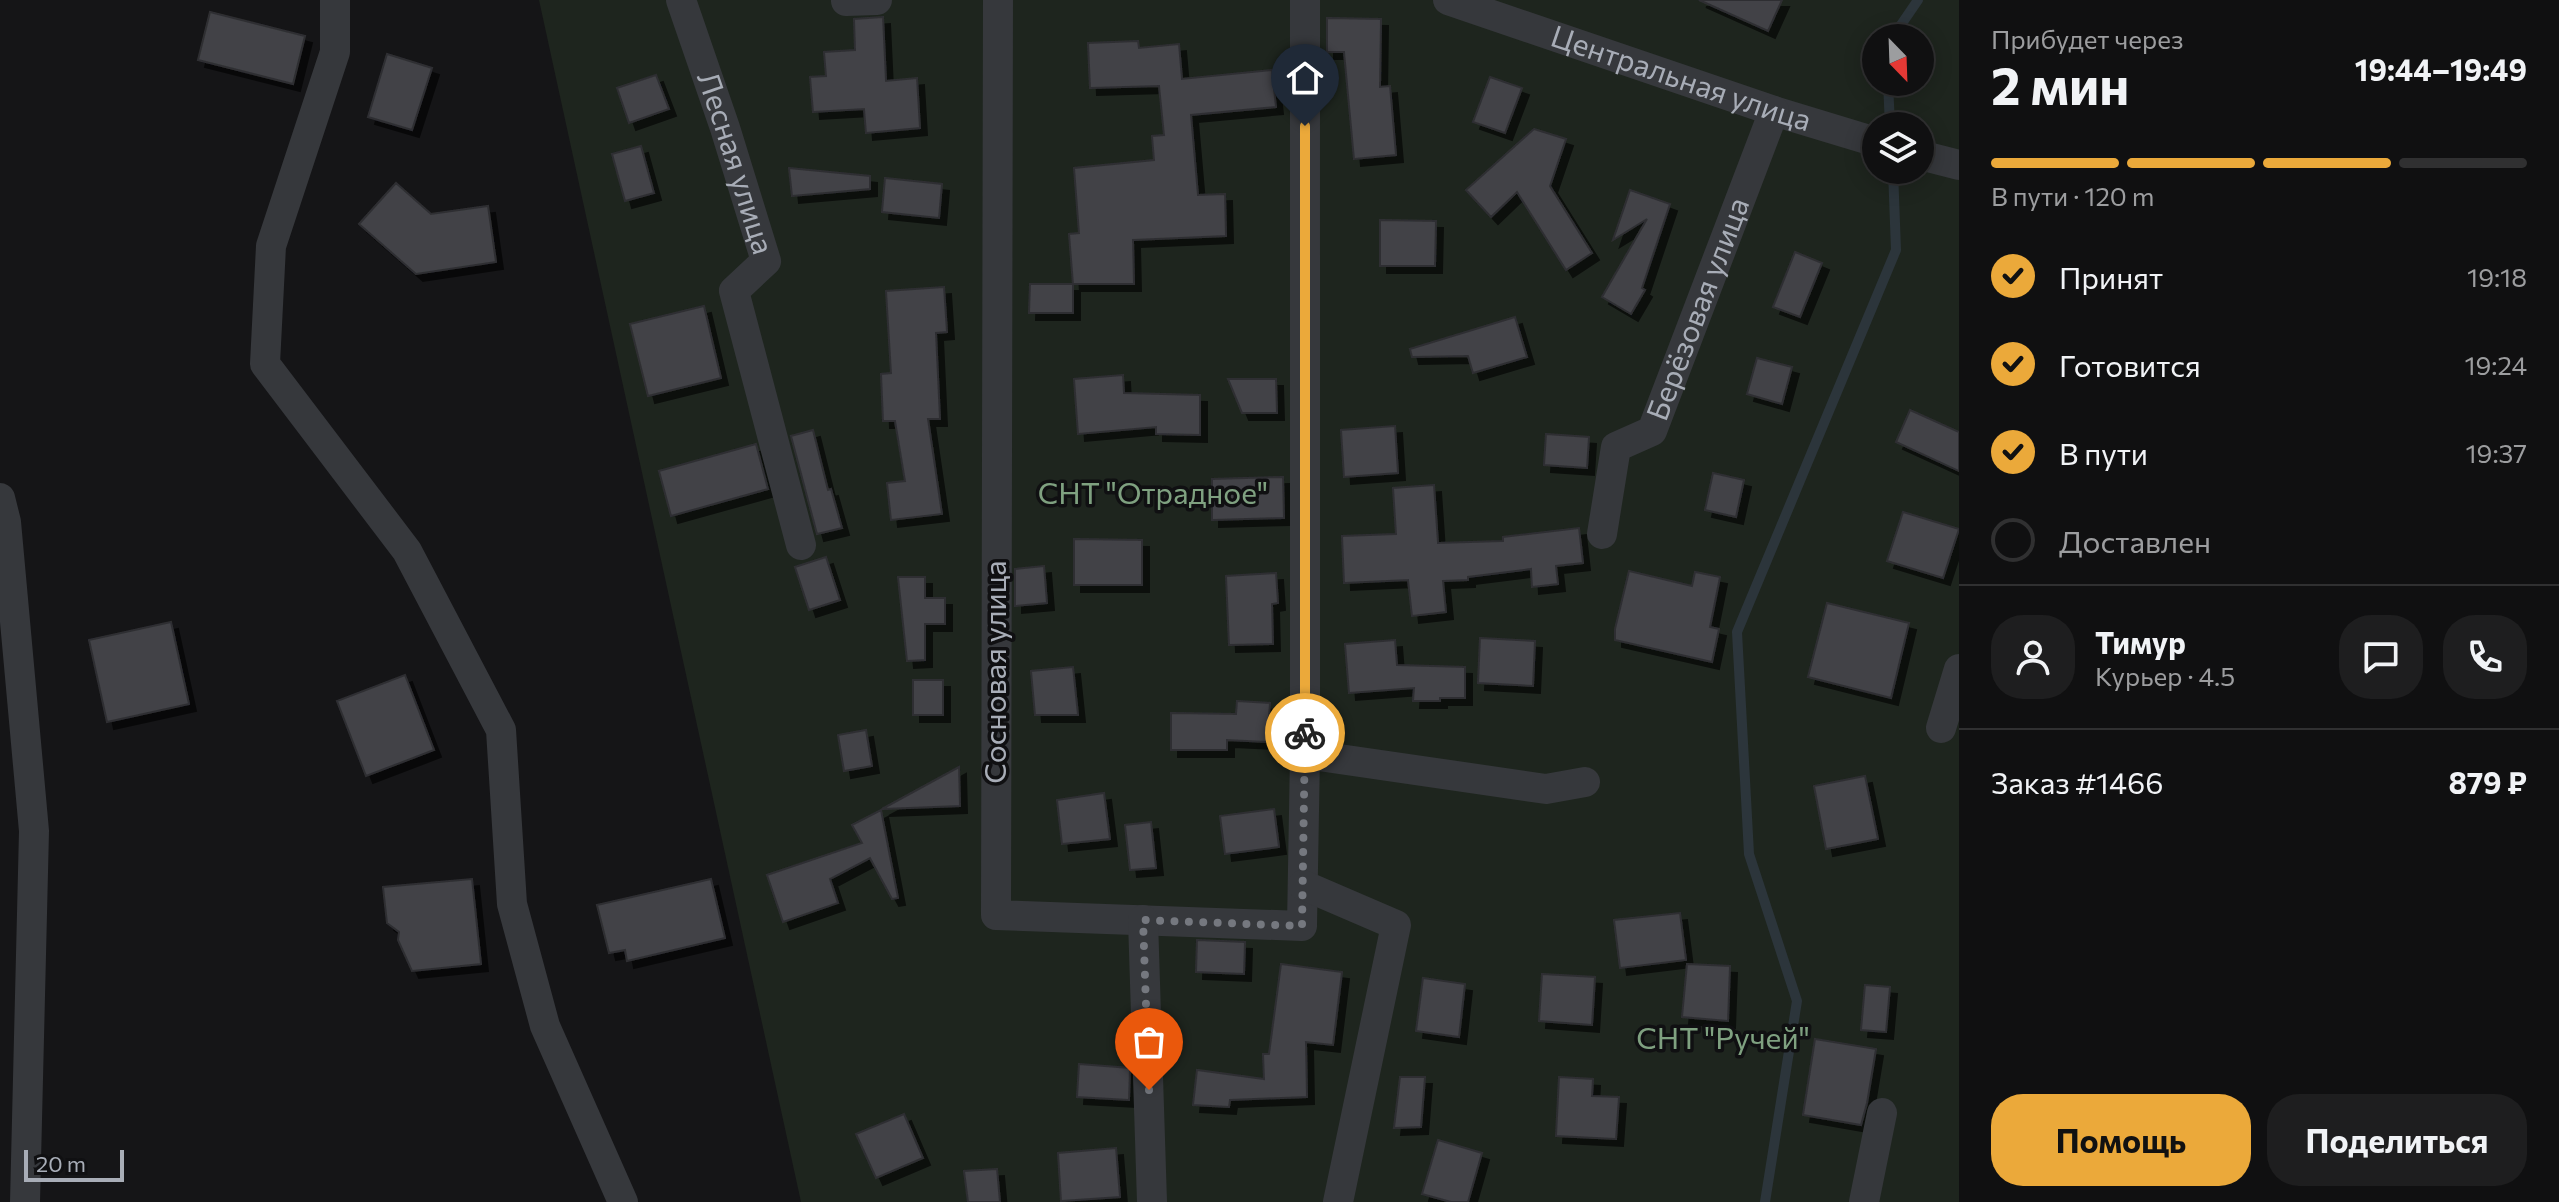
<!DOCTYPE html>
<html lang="ru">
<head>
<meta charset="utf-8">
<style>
	body { margin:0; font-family:Commissioner,sans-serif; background:#1e1e1f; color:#f1f3f6; height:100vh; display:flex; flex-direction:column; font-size:30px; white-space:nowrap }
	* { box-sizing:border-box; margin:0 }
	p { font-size:26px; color:#9c9d9f }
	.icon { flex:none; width:44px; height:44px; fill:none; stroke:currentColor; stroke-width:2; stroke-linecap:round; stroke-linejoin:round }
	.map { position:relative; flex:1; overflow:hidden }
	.panel { display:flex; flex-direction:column; background:#101011; width:600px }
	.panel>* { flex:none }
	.needle { width:52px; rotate:157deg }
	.controls { position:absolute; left:1862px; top:24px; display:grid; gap:16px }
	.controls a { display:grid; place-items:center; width:72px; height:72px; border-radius:50%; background:#101011; box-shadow:0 4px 20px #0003,0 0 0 2px #303031; font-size:40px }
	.scale { position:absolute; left:24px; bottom:20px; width:100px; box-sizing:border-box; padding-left:8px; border:4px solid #a8adb7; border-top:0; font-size:22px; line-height:28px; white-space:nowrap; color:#a8adb7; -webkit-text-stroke:6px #101012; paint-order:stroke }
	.pin { position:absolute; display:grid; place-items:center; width:68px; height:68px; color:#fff; margin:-82px -34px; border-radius:50% 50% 50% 0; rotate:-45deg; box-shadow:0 0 8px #0007 }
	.pin .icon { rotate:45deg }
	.courier { position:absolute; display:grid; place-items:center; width:80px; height:80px; margin:-40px; border:6px solid #eba93a; border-radius:50%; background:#fff; color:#222; box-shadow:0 2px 10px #0007 }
	.headline em { font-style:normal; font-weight:700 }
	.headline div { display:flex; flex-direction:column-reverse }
	.headline { display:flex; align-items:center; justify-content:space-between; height:136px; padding:0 32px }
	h1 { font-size:52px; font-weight:700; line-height:60px }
	.bar { display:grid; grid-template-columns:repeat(4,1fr); gap:12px 8px; align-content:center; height:96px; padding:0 32px }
	.bar i { height:10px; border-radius:6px; background:#303031 }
	.bar .selected { background:#eba93a }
	.bar p { grid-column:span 4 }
	.line { display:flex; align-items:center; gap:20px; padding:0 32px; border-top:2px solid #303031 }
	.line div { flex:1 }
	.round { display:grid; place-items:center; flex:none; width:84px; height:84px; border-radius:32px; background:#1e1e1f }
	ol { padding:0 32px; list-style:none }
	li { display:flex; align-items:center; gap:24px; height:88px }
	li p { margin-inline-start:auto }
	li .icon { padding:8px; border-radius:50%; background:#eba93a; color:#111; stroke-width:4 }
	li:last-child { color:#9c9d9f }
	li i { width:44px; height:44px; border:4px solid #303031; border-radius:50% }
	.primary-button { display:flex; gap:16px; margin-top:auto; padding:16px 32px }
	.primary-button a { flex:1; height:92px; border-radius:32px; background:#eba93a; color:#111; font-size:32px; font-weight:700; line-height:92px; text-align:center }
	.primary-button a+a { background:#1e1e1f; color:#f1f3f6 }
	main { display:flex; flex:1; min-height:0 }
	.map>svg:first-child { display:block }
</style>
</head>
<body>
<main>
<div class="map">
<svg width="1959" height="1202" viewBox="0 0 1959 1202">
	<defs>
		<filter id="shadow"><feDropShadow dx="7" dy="7" stdDeviation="0" flood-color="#0009"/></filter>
	</defs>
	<rect width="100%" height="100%" fill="#151517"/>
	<path fill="#1e251e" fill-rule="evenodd" d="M539,0h1420v1202h-1158zM1876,38h44v44h-44zM1876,126h44v44h-44z"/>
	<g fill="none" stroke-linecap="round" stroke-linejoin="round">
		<path stroke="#2c353b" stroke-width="10" d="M1892,38l26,-38
			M1888,82l2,44
			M1765,1202l32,-201 -48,-147 -12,-222 159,-382 -3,-80"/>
	</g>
	<path fill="#424347" stroke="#2f2f33" stroke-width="2" filter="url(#shadow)" d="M1699,0h83l-14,31z
		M210,12l95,24 -12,48 -95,-24z
		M883,17l3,64 31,-3 3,50 -54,5 -2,-24 -51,3 -3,-35 16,-1 -2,-24 31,-2 -1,-31z
		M1327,18l54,1 -1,68 10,-1 6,69 -42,4 -10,-107h-17z
		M1138,41l1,7 40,-4 3,35 90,-9 4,37 -85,8 7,80 27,-1 1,42 -93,4 1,44h-61l-4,-50 10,-1 -5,-65 80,-8 -2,-24 12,-1 -5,-49 -69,2 -2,-45z
		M387,54l45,14 -20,62 -44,-13z
		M656,75l13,34 -40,14 -12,-35z
		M1490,77l32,11 -17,45 -32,-11z
		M1534,129l32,10 -16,47 42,67 -26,17 -49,-78 -26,25 -25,-27z
		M641,146l13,47 -29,8 -13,-47z
		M789,168l81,8v13l-78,7z
		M885,178l57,6 -3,34 -57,-6z
		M396,183l35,31 57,-8 8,56 -80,12 -57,-50z
		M1630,190l40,14 -28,84 3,2 -14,24 -29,-17 45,-78 -34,21z
		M1380,220l56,1 -1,45h-55z
		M1795,252l27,11 -22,54 -27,-10z
		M1030,284h43v29h-44z
		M944,287l3,45 -11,1 4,86h-12l14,95 -51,6 -4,-37 18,-2 -10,-60h-12l-2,-47 10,-1 -5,-82z
		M704,306l17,72 -73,18 -18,-72z
		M1515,317l12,40 -54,16 -5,-17 -56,1 -2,-8z
		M1757,358l35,9 -10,37 -35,-10z
		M1123,375l1,18 76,2v40l-44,-1v-7l-78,7 -4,-55z
		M1228,379h48l1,34h-35z
		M1910,410l49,22v39l-63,-29z
		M1395,426l3,47 -54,4 -3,-47z
		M813,430l15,60 3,-1 11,39 -25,6 -26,-98z
		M1546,434l43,3 -2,31 -43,-3z
		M756,444l12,45 -97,27 -12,-45z
		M1713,473l31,7 -8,37 -31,-7z
		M1283,477l1,41 -72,2v-41z
		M1434,485l4,58 65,-2v-4l76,-9 4,35 -27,3 2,18 -26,3 -1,-18 -63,8v3l-25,1 3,31 -34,4 -4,-36 -64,3 -2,-47 54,-2 -3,-46z
		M1903,512l56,17 -16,49 -56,-17z
		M1074,539l68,1v45h-68z
		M826,557l14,43 -31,10 -14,-43z
		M1044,566l3,37 -32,3v-37z
		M1629,571l63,15 3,-14 25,5 -10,50 9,2 -7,33 -97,-22v-11z
		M1276,573l2,30 -6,1 1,40 -44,1 -3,-69z
		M898,577h27v21h20v26h-20v36l-18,1z
		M1827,603l82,20 -18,75 -83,-21z
		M171,622l18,82 -82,18 -18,-82z
		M1480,638l55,3 -2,45 -55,-3z
		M1395,640l2,25 68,2v31h-25v3h-27l1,-13 -65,5 -4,-49z
		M1073,667l5,48h-43l-4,-44z
		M405,675l29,75 -68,26 -29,-75z
		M913,680h30v35h-30z
		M1237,701l33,2 -3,39 -40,-2v10h-56v-37l65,1z
		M866,730l6,36 -28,5 -6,-36z
		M959,767l1,39 -78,3z
		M1865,776l13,63 -52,10 -12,-63z
		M1104,793l6,46 -48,5 -5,-44z
		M1274,809l5,38 -54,7 -5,-38z
		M881,810l17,88 -6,1 -22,-41 -40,21 8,24 -55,19 -16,-47 95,-32 -10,-18z
		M1151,822l5,46 -26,2 -5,-45z
		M472,879l9,85 -69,7 -14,-31 1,-8 -12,-9 -4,-36z
		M711,879l14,59 -98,23 -2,-11 -16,3 -12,-48z
		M1680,913l6,47 -66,8 -6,-48z
		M1197,940l48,2 -1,32 -48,-2z
		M1281,964l61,8 -9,73 -27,-3 1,55 -77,3 -1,7 -36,-2 4,-35 67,9 -1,-25h6z
		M1687,964l43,2 -2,55 -46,-4z
		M1542,974l53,3 -3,48 -53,-4z
		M1423,978l42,6 -6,53 -43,-6z
		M1865,985l25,2 -4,45 -25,-2z
		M1815,1039l61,10 -9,54 -6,22 -58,-10z
		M1079,1064l51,4 -1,32 -52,-3z
		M1400,1077h25l-4,50 -27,1z
		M1559,1077l34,2 -1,17 27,1 -3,42 -60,-3z
		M904,1114l19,44 -47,20 -20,-44z
		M1438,1140l44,13 -14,49h-17l-29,-8z
		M1116,1148l4,49 -59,4 -3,-48z
		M997,1169l3,33h-32l-4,-31z"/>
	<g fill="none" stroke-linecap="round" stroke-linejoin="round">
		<g stroke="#36383c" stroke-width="30">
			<path d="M335,0v52l-64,194 -6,118 142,187 94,179 11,174 33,122 78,176"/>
			<path id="s1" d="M681,0l44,128 41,133 -32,30 67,254"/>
			<path d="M998,0l-2,915 306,11 3,-172v-754"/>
			<path id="s2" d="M1448,0l326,111 102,31"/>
			<path d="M846,1l31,-1"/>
			<path d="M1920,155l39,10"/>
			<path d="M0,498l6,24 28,309 -9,371"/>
			<path id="s3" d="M1602,534l14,-87 36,-16 122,-320"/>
			<path d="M1941,728l18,-59"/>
			<path d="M1305,754l241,35 39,-7"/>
			<path d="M1303,885l93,40 -58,277"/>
			<path d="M1143,920l9,282"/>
			<path d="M1864,1202l18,-89"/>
		</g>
	</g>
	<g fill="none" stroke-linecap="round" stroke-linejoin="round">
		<path stroke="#75787f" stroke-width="8" stroke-dasharray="0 14.4" d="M1149,1090l-6,-170 159,6 3,-193"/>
		<path stroke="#eba93a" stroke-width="10" d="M1305,733v-607"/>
	</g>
	<g text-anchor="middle" stroke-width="7" stroke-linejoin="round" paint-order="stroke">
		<g font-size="30" fill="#a8adb7" stroke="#101012">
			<text dy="10" stroke="none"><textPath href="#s2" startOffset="246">Центральная улица</textPath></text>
			<text dy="10" stroke="none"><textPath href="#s1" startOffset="172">Лесная улица</textPath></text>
			<text dy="10" stroke="none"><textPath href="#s3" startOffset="258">Берёзовая улица</textPath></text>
			<text transform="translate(996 672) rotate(-90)" y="10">Сосновая улица</text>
		</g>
		<g font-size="30" fill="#7fa180" stroke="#101012">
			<text x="1153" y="504">СНТ "Отрадное"</text>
			<text x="1723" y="1049">СНТ "Ручей"</text>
		</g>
	</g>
</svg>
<div class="controls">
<a><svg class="needle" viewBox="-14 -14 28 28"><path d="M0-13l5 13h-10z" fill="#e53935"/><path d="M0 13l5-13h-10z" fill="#9c9d9f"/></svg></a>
<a><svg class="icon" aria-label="layers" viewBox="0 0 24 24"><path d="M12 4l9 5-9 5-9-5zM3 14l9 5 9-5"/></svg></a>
</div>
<div class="scale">20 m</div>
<div class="pin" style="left:1149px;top:1090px;background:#ea580c"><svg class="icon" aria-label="bag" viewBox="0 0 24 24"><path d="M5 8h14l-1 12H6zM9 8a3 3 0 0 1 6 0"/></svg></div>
<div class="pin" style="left:1305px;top:126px;background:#1f2937"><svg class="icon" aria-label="home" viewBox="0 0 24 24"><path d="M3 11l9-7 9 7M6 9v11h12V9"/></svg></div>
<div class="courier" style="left:1305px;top:733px"><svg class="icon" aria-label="bike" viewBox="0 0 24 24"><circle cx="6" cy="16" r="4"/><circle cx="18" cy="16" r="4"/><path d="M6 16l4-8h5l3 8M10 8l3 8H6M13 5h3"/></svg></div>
</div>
<section class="panel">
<div class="headline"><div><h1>2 мин</h1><p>Прибудет через</p></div><em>19:44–19:49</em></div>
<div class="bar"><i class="selected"></i><i class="selected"></i><i class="selected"></i><i></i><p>В пути · 120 m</p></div>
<ol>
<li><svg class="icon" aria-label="check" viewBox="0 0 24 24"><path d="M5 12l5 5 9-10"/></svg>Принят<p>19:18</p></li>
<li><svg class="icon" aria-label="check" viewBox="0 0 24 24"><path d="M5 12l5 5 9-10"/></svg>Готовится<p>19:24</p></li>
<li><svg class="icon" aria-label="check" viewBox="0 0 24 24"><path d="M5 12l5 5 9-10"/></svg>В пути<p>19:37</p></li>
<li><i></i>Доставлен</li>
</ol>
<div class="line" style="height:144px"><a class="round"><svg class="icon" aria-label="person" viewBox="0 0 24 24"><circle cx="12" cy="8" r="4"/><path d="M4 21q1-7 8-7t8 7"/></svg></a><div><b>Тимур</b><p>Курьер · 4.5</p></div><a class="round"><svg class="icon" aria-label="chat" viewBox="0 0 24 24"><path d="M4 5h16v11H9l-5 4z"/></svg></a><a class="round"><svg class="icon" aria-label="phone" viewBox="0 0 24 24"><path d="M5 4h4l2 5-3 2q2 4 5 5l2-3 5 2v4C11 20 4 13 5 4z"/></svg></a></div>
<div class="line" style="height:104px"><div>Заказ #1466</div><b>879 ₽</b></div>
<div class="primary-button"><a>Помощь</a><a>Поделиться</a></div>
</section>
</main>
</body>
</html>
